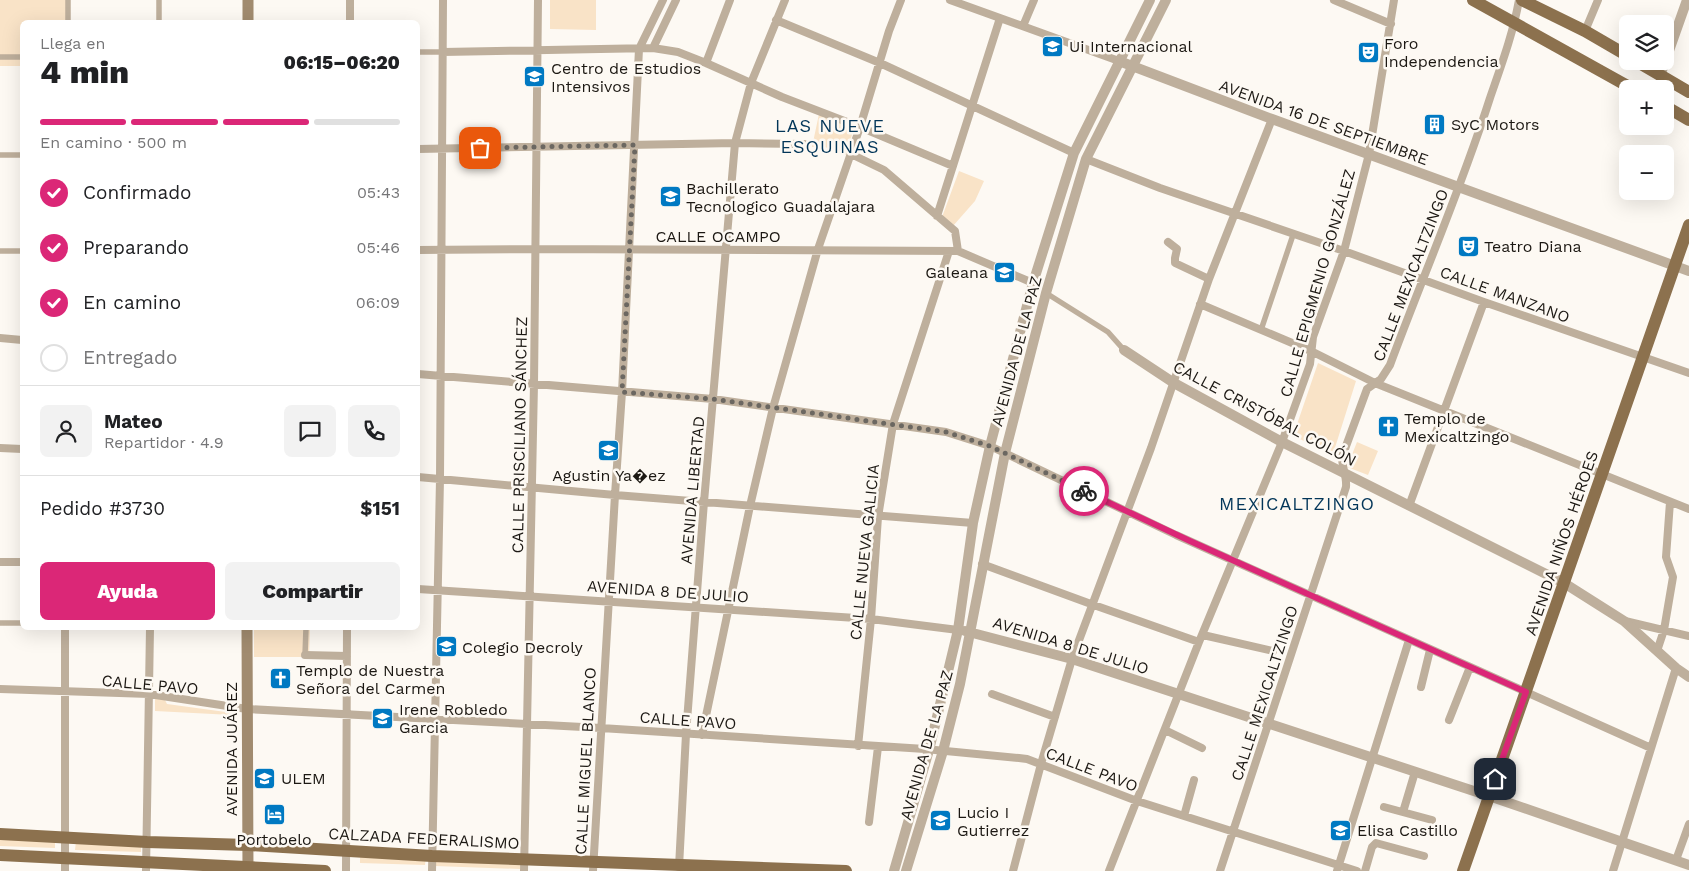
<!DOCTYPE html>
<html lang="es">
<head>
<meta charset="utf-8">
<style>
	body { margin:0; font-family:"Work Sans",sans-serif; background:#f2f2f2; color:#202124; height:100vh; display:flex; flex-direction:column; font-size:19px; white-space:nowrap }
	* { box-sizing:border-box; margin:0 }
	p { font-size:16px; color:#757577 }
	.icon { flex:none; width:28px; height:28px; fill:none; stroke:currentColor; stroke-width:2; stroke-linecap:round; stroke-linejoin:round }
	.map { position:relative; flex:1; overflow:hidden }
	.sheet { position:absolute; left:20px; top:20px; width:400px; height:610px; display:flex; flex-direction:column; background:#fff; border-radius:8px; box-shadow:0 5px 20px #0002 }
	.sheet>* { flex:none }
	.controls { position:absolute; left:1619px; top:15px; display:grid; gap:10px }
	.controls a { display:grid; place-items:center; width:55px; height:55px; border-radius:8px; background:#fff; box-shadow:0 5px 20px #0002; font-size:25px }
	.pin { position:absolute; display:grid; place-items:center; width:42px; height:42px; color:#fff; margin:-21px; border-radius:10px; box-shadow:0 2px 8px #0006 }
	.courier { position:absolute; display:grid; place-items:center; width:50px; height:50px; margin:-25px; border:4px solid #db2777; border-radius:50%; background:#fff; color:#222; box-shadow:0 1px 6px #0007 }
	.headline em { font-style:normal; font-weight:800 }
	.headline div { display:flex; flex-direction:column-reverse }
	.headline { display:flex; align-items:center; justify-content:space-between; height:85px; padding:0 20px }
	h1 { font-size:32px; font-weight:800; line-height:38px }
	.bar { display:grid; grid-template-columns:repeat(4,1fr); gap:8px 5px; align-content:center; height:60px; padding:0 20px }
	.bar i { height:6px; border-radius:4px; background:#e0e0e0 }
	.bar .active { background:#db2777 }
	.bar p { grid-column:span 4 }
	.line { display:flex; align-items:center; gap:12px; padding:0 20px; border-top:1px solid #e0e0e0 }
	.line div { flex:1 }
	.round { display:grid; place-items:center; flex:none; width:52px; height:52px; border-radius:8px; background:#f2f2f2 }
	ol { padding:0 20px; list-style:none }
	li { display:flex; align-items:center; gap:15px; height:55px }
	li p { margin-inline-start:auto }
	li .icon { padding:5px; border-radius:50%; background:#db2777; color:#fff; stroke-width:4 }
	li:last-child { color:#757577 }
	li i { width:28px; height:28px; border:2px solid #e0e0e0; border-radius:50% }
	.cta { display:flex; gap:10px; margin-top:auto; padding:10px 20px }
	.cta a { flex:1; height:58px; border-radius:8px; background:#db2777; color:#fff; font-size:20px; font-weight:800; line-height:58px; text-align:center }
	.cta a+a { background:#f2f2f2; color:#202124 }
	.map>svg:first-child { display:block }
</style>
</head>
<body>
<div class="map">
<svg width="1689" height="871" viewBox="0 0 1689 871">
	<rect width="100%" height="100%" fill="#fdf9f3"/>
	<path fill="#f9e3c7" d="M0,0h69v22h-47v44h-22z
		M550,0h46v30l-46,-1z
		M819,114l35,14 -8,27 -21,-8h-13z
		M959,171l25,10 -9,20 -22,25 -11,-9z
		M1318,363l38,18 -23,73 -40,-18z
		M1357,442l21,9 -10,24 -21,-8z
		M254,628h56l-1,29h-55z
		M155,697l9,1 3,6 66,9 -1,2 -77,-4z
		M0,837l55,2v9l-55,-2z
		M76,841l65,2v9l-66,-2z
		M360,854l66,3 -1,8 -65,-2z
		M435,857l86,4 -1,8 -85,-3z"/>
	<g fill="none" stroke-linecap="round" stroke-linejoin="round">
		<path stroke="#beaf9c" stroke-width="5.5" d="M68,0v22
			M159,22v-22
			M418,52h25
			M0,57h22
			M0,155h22
			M0,251h22
			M1046,293l62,39 16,18
			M1261,330l32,-95
			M0,623h22
			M305,655l1,-27"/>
		<path stroke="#beaf9c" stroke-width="8" d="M350,0v22
			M950,0l169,61
			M1334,0l57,24
			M776,20l104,43 194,90
			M1023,26l11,-26
			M1585,31l13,-31
			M653,48l23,-48
			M443,52l210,-4 25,4 28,11 76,34 78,30 93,39
			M706,63l24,-63
			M418,149l317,-6 69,1
			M851,154l33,16 71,61 3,20 75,32
			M1086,159l74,29 184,63 140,51 205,71
			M937,216l63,-198
			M1168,242l9,7 -2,9v5l34,16
			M418,250l118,-1 422,2
			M1200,304l111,47 64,32 314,126
			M0,338l22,2
			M418,374l295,25 233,33 44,14 186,89 475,213
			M0,448l22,1
			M418,477l197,18 358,28
			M1409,506l75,-204
			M0,562h22
			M982,564l109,40 108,38
			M418,589l453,30 87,11
			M1625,621l64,15
			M1203,635l70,16
			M1657,651l7,-21 9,-53 -7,-20 4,-55
			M305,655l42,1
			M1421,687l9,-37
			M0,689l149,5 98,15 354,19 324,21 94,9 8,1 110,42 220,70
			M992,694l63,23
			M1449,720l21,-53
			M1165,730l37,18
			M702,735l48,-229 23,-98 45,-159 42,-122 29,-96 12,-31
			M858,746l13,-127 7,-102 15,-93 56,-173
			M1384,807l48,13
			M1403,812l12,-40
			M1184,816l10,-36
			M869,822l9,-75
			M1676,860l13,-36
			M679,867l7,-133 18,-232 31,-359 16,-60 34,-83
			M65,871v-243
			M146,871l4,-243
			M346,871l1,-243
			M432,871l8,-392 3,-479
			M524,871l10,-487 4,-384
			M593,871l22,-376 7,-103 17,-343 24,-49
			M1013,871l28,-107 31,-105 79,-211 58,-169 63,-160
			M1109,871l90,-229 83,-200 28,-78 3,-27 31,-86 25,-97 25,-154
			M1220,871l126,-384c1,-11 -4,-19 -4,-30l25,-68 14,-10 9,-14c33,-89 71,-176 100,-267 11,-32 23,-64 29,-98
			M1337,871l72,-231
			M1365,871l7,-24 4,-4 48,13
			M1613,871l63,-203"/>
		<path stroke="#beaf9c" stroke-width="10" d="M1119,61l153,58 417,152
			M1660,76l27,-76
			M1124,350l50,33 108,59 282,141 60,38 52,47 13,9
			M965,631l107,28 417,137 200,69
			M894,871l35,-121 29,-120 15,-107 17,-77 43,-163 41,-130 76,-153
			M906,871l37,-120 17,-67 45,-231 41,-160 40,-134 80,-159"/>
		<path stroke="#a18b6f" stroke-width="11" d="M248,22v-22
			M247,628l1,243"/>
		<path stroke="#8c714e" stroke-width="12" d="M1473,0l160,89
			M1522,0l63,31 43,25
			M1636,61l53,31
			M1665,106l24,14
			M0,834l147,8 101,3 184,11 414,15
			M0,855l325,16
			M1463,871l226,-646"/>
	</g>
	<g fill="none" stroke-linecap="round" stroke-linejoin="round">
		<path stroke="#6b6761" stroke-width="5" stroke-dasharray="0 9" d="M480,148l155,-3 -13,247 91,7 233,33 44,14 94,45"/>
		<path stroke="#db2777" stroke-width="6" d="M1084,491l106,50 336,151 -31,87"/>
	</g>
	<defs>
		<symbol id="university-square" viewBox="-11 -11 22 22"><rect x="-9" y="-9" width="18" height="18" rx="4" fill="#0079c2" stroke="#fdf9f3"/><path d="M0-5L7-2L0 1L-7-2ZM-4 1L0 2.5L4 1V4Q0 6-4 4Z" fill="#fff"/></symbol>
		<symbol id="theatre-square" viewBox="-11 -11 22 22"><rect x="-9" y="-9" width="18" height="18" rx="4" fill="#0079c2" stroke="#fdf9f3"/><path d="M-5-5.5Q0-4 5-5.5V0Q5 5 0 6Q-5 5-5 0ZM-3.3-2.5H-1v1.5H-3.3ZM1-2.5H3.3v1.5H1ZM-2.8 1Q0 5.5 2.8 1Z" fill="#fff"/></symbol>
		<symbol id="building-square" viewBox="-11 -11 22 22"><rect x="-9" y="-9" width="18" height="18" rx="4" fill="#0079c2" stroke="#fdf9f3"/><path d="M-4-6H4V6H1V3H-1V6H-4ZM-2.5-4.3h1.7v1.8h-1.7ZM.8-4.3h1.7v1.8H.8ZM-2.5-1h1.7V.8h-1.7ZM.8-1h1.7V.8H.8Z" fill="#fff"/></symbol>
		<symbol id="school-square" viewBox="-11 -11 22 22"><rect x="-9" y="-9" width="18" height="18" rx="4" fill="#0079c2" stroke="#fdf9f3"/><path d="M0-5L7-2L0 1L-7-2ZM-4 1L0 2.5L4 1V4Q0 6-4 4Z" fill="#fff"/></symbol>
		<symbol id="church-square" viewBox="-11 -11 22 22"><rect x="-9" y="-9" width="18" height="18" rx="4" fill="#0079c2" stroke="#fdf9f3"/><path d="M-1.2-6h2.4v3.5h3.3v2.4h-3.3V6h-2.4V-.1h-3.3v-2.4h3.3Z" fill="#fff"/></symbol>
		<symbol id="hotel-square" viewBox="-11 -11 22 22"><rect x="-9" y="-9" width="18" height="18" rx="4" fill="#0079c2" stroke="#fdf9f3"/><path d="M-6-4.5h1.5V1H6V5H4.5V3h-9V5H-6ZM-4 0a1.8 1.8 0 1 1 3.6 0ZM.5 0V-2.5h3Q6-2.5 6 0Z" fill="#fff"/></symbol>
	</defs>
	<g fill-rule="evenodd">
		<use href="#university-square" x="1040" y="34" width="25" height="25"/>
		<use href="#theatre-square" x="1356" y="40" width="25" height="25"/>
		<use href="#university-square" x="522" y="64" width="25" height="25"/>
		<use href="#building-square" x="1422" y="112" width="25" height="25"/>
		<use href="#university-square" x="658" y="184" width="25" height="25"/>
		<use href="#theatre-square" x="1456" y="234" width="25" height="25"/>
		<use href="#school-square" x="992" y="260" width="25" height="25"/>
		<use href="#church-square" x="1376" y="414" width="25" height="25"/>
		<use href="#school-square" x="596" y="438" width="25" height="25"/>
		<use href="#university-square" x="434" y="634" width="25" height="25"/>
		<use href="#church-square" x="268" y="666" width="25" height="25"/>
		<use href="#school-square" x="370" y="706" width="25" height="25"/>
		<use href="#university-square" x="252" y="766" width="25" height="25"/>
		<use href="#hotel-square" x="262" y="802" width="25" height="25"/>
		<use href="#school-square" x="928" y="808" width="25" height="25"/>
		<use href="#school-square" x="1328" y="818" width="25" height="25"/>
	</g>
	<g text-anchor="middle" stroke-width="5" stroke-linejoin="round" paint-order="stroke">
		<g font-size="16" fill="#1c1813" stroke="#fdf9f3" text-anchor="start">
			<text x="1384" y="49">Foro<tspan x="1384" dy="18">Independencia</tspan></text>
			<text x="1069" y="52">Ui Internacional</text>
			<text x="551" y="74">Centro de Estudios<tspan x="551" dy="18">Intensivos</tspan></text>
			<text x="1451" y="130">SyC Motors</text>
			<text x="686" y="194">Bachillerato<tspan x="686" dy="18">Tecnologico Guadalajara</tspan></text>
			<text x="1484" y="252">Teatro Diana</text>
			<text x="988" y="278" text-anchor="end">Galeana</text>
			<text x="1404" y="424">Templo de<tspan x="1404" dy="18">Mexicaltzingo</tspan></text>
			<text x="609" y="481" text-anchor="middle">Agustin Ya�ez</text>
			<text x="462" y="653">Colegio Decroly</text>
			<text x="296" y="676">Templo de Nuestra<tspan x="296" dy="18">Señora del Carmen</tspan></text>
			<text x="399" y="715">Irene Robledo<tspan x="399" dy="18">Garcia</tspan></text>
			<text x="281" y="784">ULEM</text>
			<text x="957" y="818">Lucio I<tspan x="957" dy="18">Gutierrez</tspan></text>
			<text x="1357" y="836">Elisa Castillo</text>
			<text x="274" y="845" text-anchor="middle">Portobelo</text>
		</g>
		<g font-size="16" fill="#1c1813" stroke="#fdf9f3">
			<text transform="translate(1324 122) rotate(20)" y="6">AVENIDA 16 DE SEPTIEMBRE</text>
			<text x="718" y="242">CALLE OCAMPO</text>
			<text transform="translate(1410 275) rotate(-69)" y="6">CALLE MEXICALTZINGO</text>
			<text transform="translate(1317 283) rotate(-74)" y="6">CALLE EPIGMENIO GONZÁLEZ</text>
			<text transform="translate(1505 294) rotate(20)" y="6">CALLE MANZANO</text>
			<text transform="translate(1016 351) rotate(-75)" y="6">AVENIDA DE LA PAZ</text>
			<text transform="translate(1265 413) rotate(28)" y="6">CALLE CRISTÓBAL COLÓN</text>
			<text transform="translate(519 435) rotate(-89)" y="6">CALLE PRISCILIANO SÁNCHEZ</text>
			<text transform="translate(692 490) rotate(-85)" y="6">AVENIDA LIBERTAD</text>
			<text transform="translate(1561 543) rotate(-71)" y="6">AVENIDA NIÑOS HÉROES</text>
			<text transform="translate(864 552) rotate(-84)" y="6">CALLE NUEVA GALICIA</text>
			<text transform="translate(668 591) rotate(4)" y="6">AVENIDA 8 DE JULIO</text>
			<text transform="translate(1071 645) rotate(17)" y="6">AVENIDA 8 DE JULIO</text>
			<text transform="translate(150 684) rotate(5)" y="6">CALLE PAVO</text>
			<text transform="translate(1264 693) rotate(-72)" y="6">CALLE MEXICALTZINGO</text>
			<text transform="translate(688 720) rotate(4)" y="6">CALLE PAVO</text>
			<text transform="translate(926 745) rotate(-74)" y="6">AVENIDA DE LA PAZ</text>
			<text transform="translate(231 749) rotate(-90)" y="6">AVENIDA JUÁREZ</text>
			<text transform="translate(585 761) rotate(-87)" y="6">CALLE MIGUEL BLANCO</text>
			<text transform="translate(1092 769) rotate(21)" y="6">CALLE PAVO</text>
			<text transform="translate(424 838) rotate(3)" y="6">CALZADA FEDERALISMO</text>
		</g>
		<g font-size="18" letter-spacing="1" fill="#023558" stroke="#fdf9f3">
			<text x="830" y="132">LAS NUEVE<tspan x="830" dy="21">ESQUINAS</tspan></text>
			<text x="1297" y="510">MEXICALTZINGO</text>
		</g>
	</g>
</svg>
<div class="controls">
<a><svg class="icon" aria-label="layers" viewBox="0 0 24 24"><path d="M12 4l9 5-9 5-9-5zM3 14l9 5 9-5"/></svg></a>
<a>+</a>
<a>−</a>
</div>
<div class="pin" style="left:480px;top:148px;background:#ea580c"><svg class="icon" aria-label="bag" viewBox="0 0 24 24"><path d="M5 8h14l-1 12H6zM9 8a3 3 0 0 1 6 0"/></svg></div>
<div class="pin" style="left:1495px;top:779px;background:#1f2937"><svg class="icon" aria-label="home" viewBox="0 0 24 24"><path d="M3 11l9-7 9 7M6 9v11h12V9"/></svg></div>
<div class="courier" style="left:1084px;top:491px"><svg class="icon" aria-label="bike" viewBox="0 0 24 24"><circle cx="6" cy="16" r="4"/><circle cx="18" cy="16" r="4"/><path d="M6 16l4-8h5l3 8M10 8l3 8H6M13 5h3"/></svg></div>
<section class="sheet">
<div class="headline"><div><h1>4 min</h1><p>Llega en</p></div><em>06:15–06:20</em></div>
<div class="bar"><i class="active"></i><i class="active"></i><i class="active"></i><i></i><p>En camino · 500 m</p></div>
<ol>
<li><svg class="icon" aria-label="check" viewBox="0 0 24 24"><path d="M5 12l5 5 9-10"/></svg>Confirmado<p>05:43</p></li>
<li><svg class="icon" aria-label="check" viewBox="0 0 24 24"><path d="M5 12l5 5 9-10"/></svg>Preparando<p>05:46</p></li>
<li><svg class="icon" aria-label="check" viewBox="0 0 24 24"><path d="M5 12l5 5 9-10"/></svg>En camino<p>06:09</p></li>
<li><i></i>Entregado</li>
</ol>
<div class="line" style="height:90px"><a class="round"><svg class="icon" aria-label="person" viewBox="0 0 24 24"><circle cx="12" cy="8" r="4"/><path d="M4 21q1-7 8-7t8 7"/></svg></a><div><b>Mateo</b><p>Repartidor · 4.9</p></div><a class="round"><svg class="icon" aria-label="chat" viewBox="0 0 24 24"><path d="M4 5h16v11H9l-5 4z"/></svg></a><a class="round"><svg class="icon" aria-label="phone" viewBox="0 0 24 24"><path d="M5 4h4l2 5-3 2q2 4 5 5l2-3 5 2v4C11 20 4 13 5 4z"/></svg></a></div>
<div class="line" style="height:65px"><div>Pedido #3730</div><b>$151</b></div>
<div class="cta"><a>Ayuda</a><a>Compartir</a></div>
</section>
</div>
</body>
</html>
